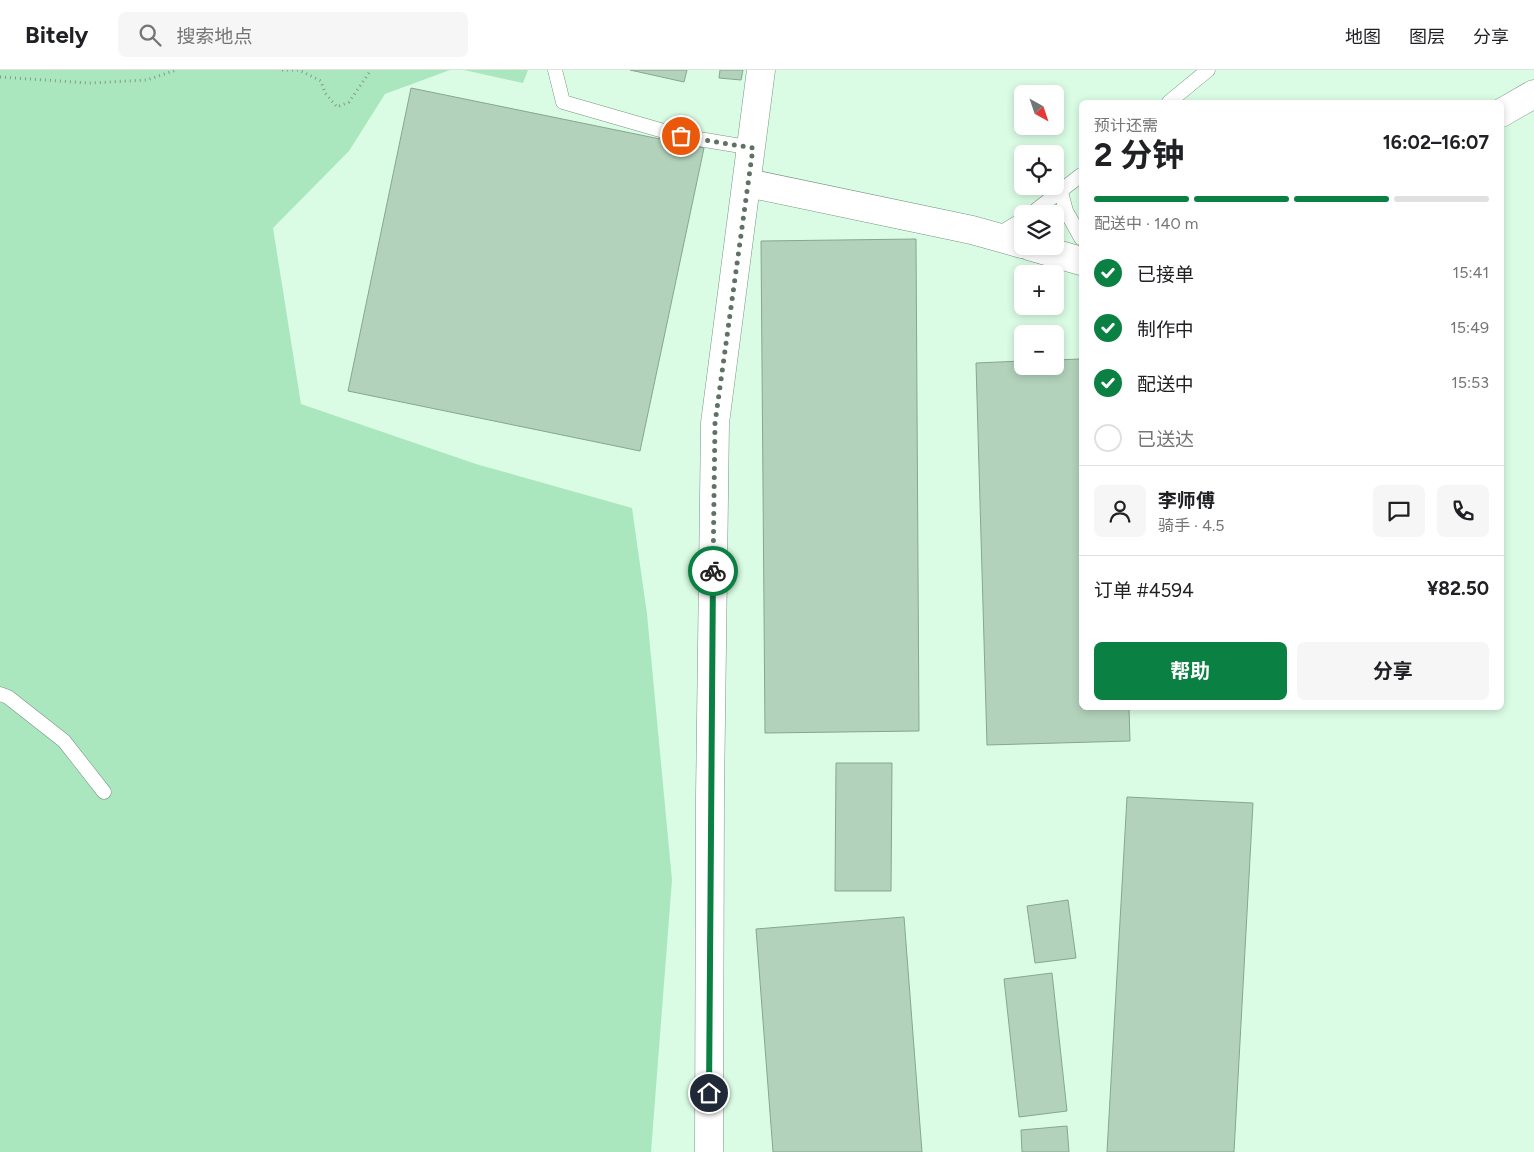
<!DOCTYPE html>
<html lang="zh">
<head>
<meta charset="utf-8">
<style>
	body { margin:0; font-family:Figtree,"Noto Sans SC",sans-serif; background:#f6f6f6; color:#202124; height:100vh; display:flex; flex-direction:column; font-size:19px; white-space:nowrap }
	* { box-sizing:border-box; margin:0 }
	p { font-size:16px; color:#757577 }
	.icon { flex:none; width:28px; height:28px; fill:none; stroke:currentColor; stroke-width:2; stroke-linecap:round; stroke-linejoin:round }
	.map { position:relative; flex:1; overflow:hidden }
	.details { position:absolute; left:1079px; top:30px; width:425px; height:610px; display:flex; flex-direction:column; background:#fff; border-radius:8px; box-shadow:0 2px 8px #0003 }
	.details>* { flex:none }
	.needle { width:32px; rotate:140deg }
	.tools { position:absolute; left:1014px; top:15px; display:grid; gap:10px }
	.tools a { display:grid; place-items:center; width:50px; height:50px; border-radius:8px; background:#fff; box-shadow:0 2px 8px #0003; font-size:25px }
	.pin { position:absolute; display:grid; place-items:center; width:42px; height:42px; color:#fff; margin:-21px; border:2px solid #fff; border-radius:50%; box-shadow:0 1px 5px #0007 }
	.courier { position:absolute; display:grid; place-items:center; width:50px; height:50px; margin:-25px; border:4px solid #0b8043; border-radius:50%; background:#fff; color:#222; box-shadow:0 1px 6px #0007 }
	.summary em { font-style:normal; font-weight:700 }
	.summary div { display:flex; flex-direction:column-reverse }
	.summary { display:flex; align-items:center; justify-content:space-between; height:85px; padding:0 15px }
	h1 { font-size:32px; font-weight:700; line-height:38px }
	.bar { display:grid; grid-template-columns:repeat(4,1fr); gap:8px 5px; align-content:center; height:60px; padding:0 15px }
	.bar i { height:6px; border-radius:4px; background:#e0e0e0 }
	.bar .current { background:#0b8043 }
	.bar p { grid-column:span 4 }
	.line { display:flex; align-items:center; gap:12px; padding:0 15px; border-top:1px solid #e0e0e0 }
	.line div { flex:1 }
	.round { display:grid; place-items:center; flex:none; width:52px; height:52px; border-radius:8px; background:#f6f6f6 }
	ol { padding:0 15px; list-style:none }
	li { display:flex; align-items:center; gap:15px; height:55px }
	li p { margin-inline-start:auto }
	li .icon { padding:5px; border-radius:50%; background:#0b8043; color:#fff; stroke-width:4 }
	li:last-child { color:#757577 }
	li i { width:28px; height:28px; border:2px solid #e0e0e0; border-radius:50% }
	.action { display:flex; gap:10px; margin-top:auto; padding:10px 15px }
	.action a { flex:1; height:58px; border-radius:8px; background:#0b8043; color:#fff; font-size:20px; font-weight:700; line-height:58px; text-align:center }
	.action a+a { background:#f6f6f6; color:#202124 }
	header { display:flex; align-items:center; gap:30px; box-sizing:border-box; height:70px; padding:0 25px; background:#fff; border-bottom:1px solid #e0e0e0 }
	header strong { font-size:24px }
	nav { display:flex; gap:28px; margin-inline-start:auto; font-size:18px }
	.search { width:350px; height:45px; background:#f6f6f6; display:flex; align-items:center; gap:12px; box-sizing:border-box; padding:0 18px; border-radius:8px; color:#757577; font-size:19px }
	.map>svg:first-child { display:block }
</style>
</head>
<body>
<header>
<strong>Bitely</strong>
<div class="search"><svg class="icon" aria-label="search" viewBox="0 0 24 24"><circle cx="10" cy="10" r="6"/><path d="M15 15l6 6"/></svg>搜索地点</div>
<nav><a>地图</a><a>图层</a><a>分享</a></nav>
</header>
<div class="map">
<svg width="1534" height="1082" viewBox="0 0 1534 1082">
	<rect width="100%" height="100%" fill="#dafce4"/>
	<path fill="#abe7be" d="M0,0h450l-65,24 -36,57 -76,77 28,176 175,60 156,44 15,106 25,266 -21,272h-651z
		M464,0h64l-5,13z"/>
	<path fill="#b2d2bb" stroke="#87a690" d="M630,0h57l-3,12z
		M720,0h23l-2,10 -22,-2z
		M411,18l293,60 -64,303 -292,-60z
		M916,169l3,492 -154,2 -4,-492z
		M1081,289v349h48l1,33 -143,4 -11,-382 46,-2v5h33v-6z
		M836,693h56l-1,128h-56z
		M1127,727l126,6 -19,349h-127z
		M1068,830l8,58 -41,5 -8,-57z
		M904,847l18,235h-149l-17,-223z
		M1052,903l15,138 -48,6 -15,-138z
		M1067,1056l2,26h-47l-1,-22z"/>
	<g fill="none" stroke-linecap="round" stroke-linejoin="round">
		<defs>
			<path id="service" d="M555,0l8,32 118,34 72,12
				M1169,32l39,-32
				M1061,122l5,19 15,27
				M1031,144l50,-39
				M995,166l27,-16
				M0,624l8,3 56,44 40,51"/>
			<path id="tertiary" d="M1501,43l33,-19
				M748,113l224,47 50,14
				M1029,176l52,15
				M709,1082l1,-356 5,-373 46,-353"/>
		</defs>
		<use href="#service" stroke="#779580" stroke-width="15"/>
		<use href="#tertiary" stroke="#779580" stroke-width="29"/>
		<path stroke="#829a89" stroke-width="3" stroke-dasharray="1 4" stroke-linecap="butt" d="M282,0h17l22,11 4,12 12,14 12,-5 22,-32
			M0,7l89,6 58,-3 29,-10"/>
		<use href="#service" stroke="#fff" stroke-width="14"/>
		<use href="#tertiary" stroke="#fff" stroke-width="28"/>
	</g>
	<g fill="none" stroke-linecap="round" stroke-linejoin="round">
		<path stroke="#5e7265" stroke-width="5" stroke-dasharray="0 9" d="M681,66l72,12 -38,275 -2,148"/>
		<path stroke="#0b8043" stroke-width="6" d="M709,1023l4,-522"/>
	</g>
</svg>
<div class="tools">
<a><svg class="needle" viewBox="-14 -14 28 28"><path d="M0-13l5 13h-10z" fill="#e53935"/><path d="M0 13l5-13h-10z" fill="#757577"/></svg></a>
<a><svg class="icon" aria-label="locate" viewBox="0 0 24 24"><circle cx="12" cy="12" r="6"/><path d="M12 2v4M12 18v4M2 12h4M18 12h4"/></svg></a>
<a><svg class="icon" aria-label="layers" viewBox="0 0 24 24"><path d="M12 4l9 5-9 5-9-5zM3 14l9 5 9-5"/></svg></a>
<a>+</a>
<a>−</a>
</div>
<div class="pin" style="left:681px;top:66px;background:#ea580c"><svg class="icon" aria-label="bag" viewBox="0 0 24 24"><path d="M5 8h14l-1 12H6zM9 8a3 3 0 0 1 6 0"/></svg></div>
<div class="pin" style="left:709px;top:1023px;background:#1f2937"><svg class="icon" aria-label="home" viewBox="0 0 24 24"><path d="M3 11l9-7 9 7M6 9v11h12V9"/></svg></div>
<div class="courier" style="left:713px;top:501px"><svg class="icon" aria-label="bike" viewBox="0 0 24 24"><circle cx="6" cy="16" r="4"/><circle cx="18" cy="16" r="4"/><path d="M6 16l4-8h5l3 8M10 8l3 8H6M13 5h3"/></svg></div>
<section class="details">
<div class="summary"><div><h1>2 分钟</h1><p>预计还需</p></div><em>16:02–16:07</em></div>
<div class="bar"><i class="current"></i><i class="current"></i><i class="current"></i><i></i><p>配送中 · 140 m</p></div>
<ol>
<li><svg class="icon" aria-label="check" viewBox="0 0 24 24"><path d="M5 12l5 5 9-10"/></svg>已接单<p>15:41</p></li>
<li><svg class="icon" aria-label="check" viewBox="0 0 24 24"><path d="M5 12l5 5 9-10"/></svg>制作中<p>15:49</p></li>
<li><svg class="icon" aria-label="check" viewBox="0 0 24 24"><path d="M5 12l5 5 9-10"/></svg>配送中<p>15:53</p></li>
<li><i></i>已送达</li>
</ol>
<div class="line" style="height:90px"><a class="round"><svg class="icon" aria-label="person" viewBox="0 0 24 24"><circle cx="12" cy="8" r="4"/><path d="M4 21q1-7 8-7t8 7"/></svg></a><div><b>李师傅</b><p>骑手 · 4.5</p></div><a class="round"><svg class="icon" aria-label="chat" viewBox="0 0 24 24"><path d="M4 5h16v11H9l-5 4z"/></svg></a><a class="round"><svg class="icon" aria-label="phone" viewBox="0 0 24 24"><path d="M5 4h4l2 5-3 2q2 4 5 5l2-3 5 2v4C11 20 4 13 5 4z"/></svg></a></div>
<div class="line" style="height:65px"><div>订单 #4594</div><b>¥82.50</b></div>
<div class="action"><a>帮助</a><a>分享</a></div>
</section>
</div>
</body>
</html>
